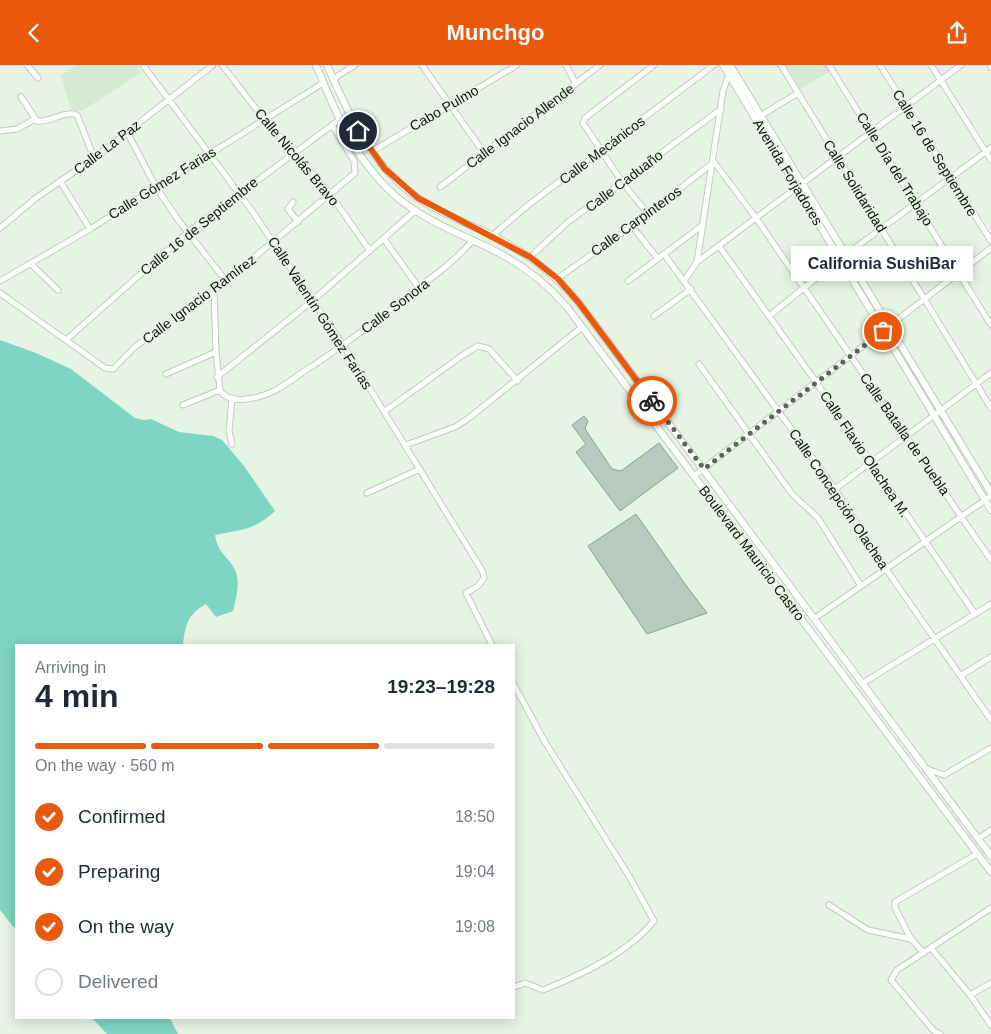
<!DOCTYPE html>
<html lang="en">
<head>
<meta charset="utf-8">
<style>
	body { margin:0; font-family:Arial,sans-serif; background:#f6f6f7; color:#1f2937; height:100vh; display:flex; flex-direction:column; font-size:19px; white-space:nowrap }
	* { box-sizing:border-box; margin:0 }
	p { font-size:16px; color:#747a83 }
	.icon { flex:none; width:28px; height:28px; fill:none; stroke:currentColor; stroke-width:2; stroke-linecap:round; stroke-linejoin:round }
	.map { position:relative; flex:1; overflow:hidden }
	.sheet { position:absolute; left:15px; top:579px; width:500px; height:375px; display:flex; flex-direction:column; background:#fff; border-radius:0px; box-shadow:0 2px 12px #0003 }
	.sheet>* { flex:none }
	.pin { position:absolute; display:grid; place-items:center; width:42px; height:42px; color:#fff; margin:-21px; border:2px solid #fff; border-radius:50%; box-shadow:0 1px 5px #0007 }
	.courier { position:absolute; display:grid; place-items:center; width:50px; height:50px; margin:-25px; border:4px solid #ea580c; border-radius:50%; background:#fff; color:#222; box-shadow:0 1px 6px #0007 }
	.bubble { position:absolute; height:35px; border-radius:0px; background:#fff; box-shadow:0 2px 12px #0003; font-size:16px; font-weight:700; line-height:35px; text-align:center }
	.summary em { font-style:normal; font-weight:700 }
	.summary div { display:flex; flex-direction:column-reverse }
	.summary { display:flex; align-items:center; justify-content:space-between; height:85px; padding:0 20px }
	h1 { font-size:32px; font-weight:700; line-height:38px }
	.bar { display:grid; grid-template-columns:repeat(4,1fr); gap:8px 5px; align-content:center; height:60px; padding:0 20px }
	.bar i { height:6px; border-radius:4px; background:#e0e1e3 }
	.bar .selected { background:#ea580c }
	.bar p { grid-column:span 4 }
	ol { padding:0 20px; list-style:none }
	li { display:flex; align-items:center; gap:15px; height:55px }
	li p { margin-inline-start:auto }
	li .icon { padding:5px; border-radius:50%; background:#ea580c; color:#fff; stroke-width:4 }
	li:last-child { color:#747a83 }
	li i { width:28px; height:28px; border:2px solid #e0e1e3; border-radius:50% }
	header { display:flex; justify-content:space-between; align-items:center; height:65px; padding:0 20px; background:#ea580c; color:#fff; font-size:22px; font-weight:700 }
	.map>svg:first-child { display:block }
</style>
</head>
<body>
<header><svg class="icon" aria-label="back" viewBox="0 0 24 24"><path d="M15 5l-7 7 7 7"/></svg>Munchgo<svg class="icon" aria-label="share" viewBox="0 0 24 24"><path d="M12 15V3M7 8l5-5 5 5M5 13v7h14v-7"/></svg></header>
<div class="map">
<svg width="991" height="969" viewBox="0 0 991 969">
	<rect width="100%" height="100%" fill="#e6f4e4"/>
	<path fill="#d6e9d3" d="M76,0h60l6,7 -60,39 -11,-2 -10,-34z
		M786,0h41l4,6 -31,18z"/>
	<path fill="#7ed5c1" d="M0,275l36,13 35,16 64,49 9,2 7,-1 28,13 34,4 9,4 22,26 31,45c-22,20 -32,18 -60,24 3,20 15,22 21,37 4,13 0,26 -3,39l-17,6 -10,-13c-18,10 -21,21 -23,41h-167v285l-16,-20z
		M92,953h78l8,16h-71z"/>
	<path fill="#b7cabf" stroke="#8da095" d="M584,351l4,5 -3,8 27,40 9,2 38,-28 19,25 -58,43 -44,-59 10,-8 -14,-19z
		M636,449l49,70 22,29 -60,21 -59,-88z"/>
	<g fill="none" stroke-linecap="round" stroke-linejoin="round">
		<defs>
			<path id="minor" d="M27,0l11,13
				M143,0l109,146 91,134 140,227 1,6 -6,8 -12,7 26,52
				M222,0l42,54 66,75 40,57
				M422,0l62,88
				M566,0l10,19
				M781,0l210,343
				M829,0l162,260
				M880,0l111,176
				M931,0l60,95
				M990,0l1,3
				M333,14l22,-14
				M21,32l16,24c13,2 27,-11 40,-6l17,43
				M760,51l38,-23
				M0,66l17,-2 18,-10
				M127,67l29,55 20,30 50,64
				M371,87l146,-87
				M60,116l30,48
				M440,122l160,-122
				M293,137l-5,7 10,13
				M648,149l-26,-32 -39,-59 2,-5 69,-53
				M632,161l26,33
				M0,163l36,-30 58,-40 119,-93
				M492,171l35,-30 187,-141
				M384,174l35,49
				M719,181l97,136 159,232
				M664,189l171,235 51,80 105,151
				M530,192l38,-35 153,-113
				M697,197l264,-197
				M31,199l27,26
				M558,213l74,-52 82,-64 42,56 235,342
				M0,216l90,-52 233,-146
				M628,216l75,-56
				M684,216l13,-19 26,-171 6,-17
				M214,226l2,61 4,38c9,16 38,8 52,2 15,-7 28,-19 42,-27 36,-24 70,-50 104,-77 20,-15 39,-29 55,-48
				M0,228l105,75 8,1 23,-23 78,-55 141,-118 -1,-12 -22,-36
				M654,251l37,-27
				M769,251l71,-57 151,-111
				M66,275l122,-108 151,-112
				M699,299l93,130 26,24 43,68
				M166,309l50,-22
				M217,312l95,-76 104,-91
				M232,334l-3,32 3,13
				M183,340l37,-15
				M385,346l78,-56 15,-9 11,3 29,32
				M406,380l49,-18 14,-9 113,-91
				M695,410l296,-227
				M835,424l156,-116
				M367,428l53,-24
				M815,553l176,-122
				M960,611l31,-19
				M863,618l128,-79
				M514,620l31,57 84,134 25,45c-25,31 -75,55 -111,69l-18,-7 -11,4
				M927,704l17,6 47,-27
				M978,774l13,-9
				M829,840l39,25 43,9 13,14
				M911,874l-16,-31v-6l82,-48
				M931,883l39,47 21,30
				M970,930l21,-12
				M940,969l-6,-3 -43,-51 6,-10 94,-62"/>
			<path id="major" d="M316,0c20,49 41,99 83,134 30,24 67,37 100,54 27,14 49,32 68,54l424,565
				M327,0c22,50 44,101 91,133 23,16 50,25 75,38 36,19 59,35 86,67l412,553
				M723,0l268,445
				M730,0l261,428"/>
		</defs>
		<use href="#minor" stroke="#bfccbd" stroke-width="7"/>
		<use href="#major" stroke="#bfccbd" stroke-width="8"/>
		<use href="#minor" stroke="#fff" stroke-width="5"/>
		<use href="#major" stroke="#fff" stroke-width="6"/>
	</g>
	<g fill="none" stroke-linecap="round" stroke-linejoin="round">
		<path stroke="#5a6259" stroke-width="5" stroke-dasharray="0 9" d="M652,336l52,68 179,-138"/>
		<path stroke="#ea580c" stroke-width="6" d="M358,66l27,38 33,29 112,59 28,22 21,24 73,98"/>
	</g>
	<g text-anchor="middle" stroke-width="4" stroke-linejoin="round" paint-order="stroke">
		<g font-size="14" fill="#0f140e" stroke="#e6f4e4">
			<text transform="translate(444 43) rotate(-30)" y="5">Cabo Pulmo</text>
			<text transform="translate(520 61) rotate(-37)" y="5">Calle Ignacio Allende</text>
			<text transform="translate(107 82) rotate(-37)" y="5">Calle La Paz</text>
			<text transform="translate(602 85) rotate(-37)" y="5">Calle Mecánicos</text>
			<text transform="translate(935 88) rotate(58)" y="5">Calle 16 de Septiembre</text>
			<text transform="translate(297 92) rotate(50)" y="5">Calle Nicolás Bravo</text>
			<text transform="translate(895 104) rotate(58)" y="5">Calle Día del Trabajo</text>
			<text transform="translate(788 107) rotate(59)" y="5">Avenida Forjadores</text>
			<text transform="translate(624 116) rotate(-37)" y="5">Calle Caduaño</text>
			<text transform="translate(162 118) rotate(-32)" y="5">Calle Gómez Farias</text>
			<text transform="translate(855 121) rotate(58)" y="5">Calle Solidaridad</text>
			<text transform="translate(636 156) rotate(-36)" y="5">Calle Carpinteros</text>
			<text transform="translate(199 161) rotate(-39)" y="5">Calle 16 de Septiembre</text>
			<text transform="translate(199 234) rotate(-37)" y="5">Calle Ignacio Ramírez</text>
			<text transform="translate(395 241) rotate(-37)" y="5">Calle Sonora</text>
			<text transform="translate(320 248) rotate(57)" y="5">Calle Valentín Gómez Farías</text>
			<text transform="translate(905 369) rotate(55)" y="5">Calle Batalla de Puebla</text>
			<text transform="translate(865 389) rotate(56)" y="5">Calle Flavio Olachea M.</text>
			<text transform="translate(839 434) rotate(56)" y="5">Calle Concepción Olachea</text>
			<text transform="translate(752 488) rotate(53)" y="5">Boulevard Mauricio Castro</text>
		</g>
	</g>
</svg>
<div class="pin" style="left:883px;top:266px;background:#ea580c"><svg class="icon" aria-label="bag" viewBox="0 0 24 24"><path d="M5 8h14l-1 12H6zM9 8a3 3 0 0 1 6 0"/></svg></div>
<div class="pin" style="left:358px;top:66px;background:#1f2937"><svg class="icon" aria-label="home" viewBox="0 0 24 24"><path d="M3 11l9-7 9 7M6 9v11h12V9"/></svg></div>
<div class="courier" style="left:652px;top:336px"><svg class="icon" aria-label="bike" viewBox="0 0 24 24"><circle cx="6" cy="16" r="4"/><circle cx="18" cy="16" r="4"/><path d="M6 16l4-8h5l3 8M10 8l3 8H6M13 5h3"/></svg></div>
<div class="bubble" style="left:791px;top:181px;width:182px">California SushiBar</div>
<section class="sheet">
<div class="summary"><div><h1>4 min</h1><p>Arriving in</p></div><em>19:23–19:28</em></div>
<div class="bar"><i class="selected"></i><i class="selected"></i><i class="selected"></i><i></i><p>On the way · 560 m</p></div>
<ol>
<li><svg class="icon" aria-label="check" viewBox="0 0 24 24"><path d="M5 12l5 5 9-10"/></svg>Confirmed<p>18:50</p></li>
<li><svg class="icon" aria-label="check" viewBox="0 0 24 24"><path d="M5 12l5 5 9-10"/></svg>Preparing<p>19:04</p></li>
<li><svg class="icon" aria-label="check" viewBox="0 0 24 24"><path d="M5 12l5 5 9-10"/></svg>On the way<p>19:08</p></li>
<li><i></i>Delivered</li>
</ol>
</section>
</div>
</body>
</html>
